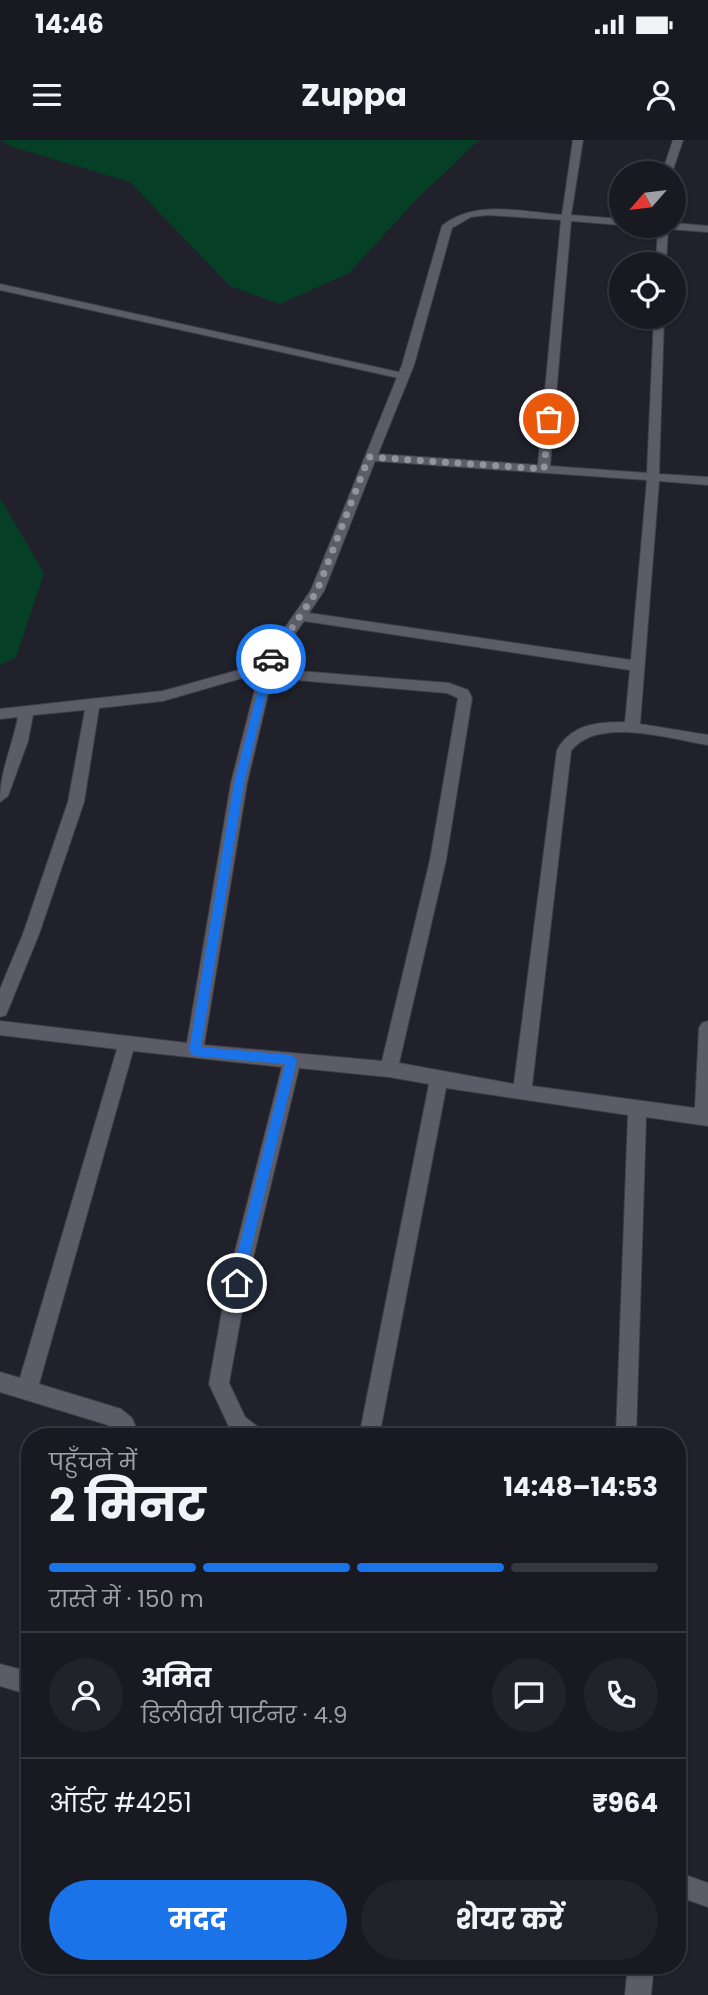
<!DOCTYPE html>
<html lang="hi">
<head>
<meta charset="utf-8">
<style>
	body { margin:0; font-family:Poppins,"Noto Sans Devanagari",sans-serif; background:#22222a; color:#f1f3f6; height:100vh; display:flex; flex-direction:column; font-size:26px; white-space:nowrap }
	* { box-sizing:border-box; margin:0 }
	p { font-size:23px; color:#9fa0a5 }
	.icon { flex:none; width:38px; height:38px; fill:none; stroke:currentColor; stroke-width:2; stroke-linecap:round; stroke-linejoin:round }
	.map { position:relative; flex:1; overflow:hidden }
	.drawer { position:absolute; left:21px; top:1288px; width:665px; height:546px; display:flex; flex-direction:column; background:#191921; border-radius:28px; box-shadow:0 2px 5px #0004,0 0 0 2px #37383f }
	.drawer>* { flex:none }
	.needle { width:46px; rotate:242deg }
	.tools { position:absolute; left:609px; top:21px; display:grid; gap:14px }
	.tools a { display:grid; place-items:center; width:77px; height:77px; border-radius:50%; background:#191921; box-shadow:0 2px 5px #0004,0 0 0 2px #37383f; font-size:35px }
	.pin { position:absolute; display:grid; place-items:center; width:60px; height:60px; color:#fff; margin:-30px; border:4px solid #fff; border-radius:50%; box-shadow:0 2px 7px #0007 }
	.courier { position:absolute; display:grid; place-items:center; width:70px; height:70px; margin:-35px; border:5px solid #1a73e8; border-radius:50%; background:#fff; color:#222; box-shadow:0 2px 9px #0007 }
	.summary em { font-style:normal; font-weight:700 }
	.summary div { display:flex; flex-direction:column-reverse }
	.summary { display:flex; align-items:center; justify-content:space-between; height:119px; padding:0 28px }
	h1 { font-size:46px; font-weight:700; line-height:52px }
	.bar { display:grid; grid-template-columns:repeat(4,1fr); gap:10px 7px; align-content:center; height:84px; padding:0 28px }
	.bar i { height:9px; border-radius:5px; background:#37383f }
	.bar .on { background:#1a73e8 }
	.bar p { grid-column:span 4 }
	.line { display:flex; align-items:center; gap:18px; padding:0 28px; border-top:2px solid #37383f }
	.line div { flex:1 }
	.round { display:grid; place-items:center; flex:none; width:74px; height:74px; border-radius:37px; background:#22222a }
	.primary-button { display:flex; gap:14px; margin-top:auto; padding:14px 28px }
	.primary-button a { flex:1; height:80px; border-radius:42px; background:#1a73e8; color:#fff; font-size:28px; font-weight:700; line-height:80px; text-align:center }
	.primary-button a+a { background:#22222a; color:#f1f3f6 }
	.status { display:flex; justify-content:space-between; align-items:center; height:49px; padding:0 35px; background:#191921; direction:ltr }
	.status svg { height:19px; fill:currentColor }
	header { display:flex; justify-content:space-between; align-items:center; height:91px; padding:0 28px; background:#191921; font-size:32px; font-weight:700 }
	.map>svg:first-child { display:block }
</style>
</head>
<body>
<div class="status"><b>14:46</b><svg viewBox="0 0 49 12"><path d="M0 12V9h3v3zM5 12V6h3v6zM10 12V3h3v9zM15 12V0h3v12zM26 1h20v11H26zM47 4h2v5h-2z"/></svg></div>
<header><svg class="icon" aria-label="menu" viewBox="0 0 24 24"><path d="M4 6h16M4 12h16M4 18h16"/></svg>Zuppa<svg class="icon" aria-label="person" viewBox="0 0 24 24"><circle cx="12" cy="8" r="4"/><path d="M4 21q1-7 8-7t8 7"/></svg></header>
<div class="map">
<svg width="708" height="1855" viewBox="0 0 708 1855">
	<rect width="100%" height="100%" fill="#21212c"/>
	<path fill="#054026" d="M2,0h477l-63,60 -67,73 -69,31 -50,-18 -100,-104 -120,-36z
		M0,358l44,75 -28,84 -16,8z"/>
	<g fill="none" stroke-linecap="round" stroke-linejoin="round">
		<defs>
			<path id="service" d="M0,144l403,89 6,3 -6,3 -403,-89z"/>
			<path id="minor" d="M573,0h10l-12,75 50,4v6l-50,-4 -21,245 97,7 7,-156h10l-5,157 49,3v8l-49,-4 -19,243 68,11v10c-37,-6 -111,-29 -137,6l-39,335 163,22 4,-80 3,-5 6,-2v105l-62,-9 -10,320h-20l12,-322 -182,-27 -67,349h-20l70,-353 -40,-7 -90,-9 -52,215 -18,100 16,34 17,13 3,7h-27l-7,-6 -22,-47 18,-101 55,-216 -149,-16 -94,333 82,25 11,9 8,19h-20l-12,-12 -108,-33v-20l20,6 97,-329 -117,-14v-14l187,22 44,-260 28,-110 -96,28 -64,7 -15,94 -45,132 -31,76 -2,5 -6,2v-28l23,-55 45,-132 17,-92 -52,5 -5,26 -20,55 -8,6c0,-32 12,-54 18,-85l-18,2v-10l163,-18 83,-23 18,-10 47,-68 91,-225 40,-139c32,-27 81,-14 120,-11zM488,75l73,5 -23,245 -160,-11 36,-89 38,-137 19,-11zM375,321l272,19 -16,180 -322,-47 15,-22zM304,481l326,49 -5,52c-28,0 -53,2 -68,28l-43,334 -115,-21 47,-203 26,-162 -4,-8 -19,-7 -175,-14 1,-6zM272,538l175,15 11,5 -28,162 -48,201 -178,-16 43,-262z
				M673,0h10l-11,33h-10z
				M674,83l34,3v6l-40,-3 -2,35h-10l2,-38h16z
				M0,1524l30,8v23l-30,-9z
				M677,1732l31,11v24l-31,-11z
				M628,1825h26l-3,30h-26z"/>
		</defs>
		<use href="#service" stroke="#3e3e47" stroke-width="2"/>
		<use href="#minor" stroke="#3e3e47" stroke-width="2"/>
		<use href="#service" fill="#5c5c69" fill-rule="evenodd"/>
		<use href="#minor" fill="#5c5c69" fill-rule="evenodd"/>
	</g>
	<path fill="#1a73e8" d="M271,516l4,3 -31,124 -43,264 91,8 5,5 -54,223 -6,6 -7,-6 55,-219 -91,-8 -5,-5 45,-268 32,-124z"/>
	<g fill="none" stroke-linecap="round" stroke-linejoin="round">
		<path stroke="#93939c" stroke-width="7" stroke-dasharray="0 12.6" d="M271,519l46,-68 52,-134 175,12 5,-50"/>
	</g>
</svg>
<div class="tools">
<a><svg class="needle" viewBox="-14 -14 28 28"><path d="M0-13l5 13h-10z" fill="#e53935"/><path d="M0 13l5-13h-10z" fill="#9fa0a5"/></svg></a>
<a><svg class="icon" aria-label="locate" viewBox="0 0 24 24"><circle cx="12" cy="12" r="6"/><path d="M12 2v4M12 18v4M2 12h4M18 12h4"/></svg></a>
</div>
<div class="pin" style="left:549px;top:279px;background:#ea580c"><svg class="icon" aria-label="bag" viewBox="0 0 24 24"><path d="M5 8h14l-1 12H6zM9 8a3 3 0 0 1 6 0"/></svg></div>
<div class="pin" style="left:237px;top:1143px;background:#1f2937"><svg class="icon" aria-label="home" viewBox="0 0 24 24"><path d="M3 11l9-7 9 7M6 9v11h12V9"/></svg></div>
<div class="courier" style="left:271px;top:519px"><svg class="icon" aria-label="car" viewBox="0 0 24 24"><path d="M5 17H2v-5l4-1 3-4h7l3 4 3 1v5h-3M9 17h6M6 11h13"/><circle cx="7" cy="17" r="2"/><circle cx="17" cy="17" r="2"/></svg></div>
<section class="drawer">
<div class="summary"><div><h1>2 मिनट</h1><p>पहुँचने में</p></div><em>14:48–14:53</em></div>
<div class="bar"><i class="on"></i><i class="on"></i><i class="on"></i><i></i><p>रास्ते में · 150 m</p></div>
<div class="line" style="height:126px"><a class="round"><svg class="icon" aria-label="person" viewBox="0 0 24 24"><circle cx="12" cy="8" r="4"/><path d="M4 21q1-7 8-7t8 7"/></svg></a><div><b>अमित</b><p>डिलीवरी पार्टनर · 4.9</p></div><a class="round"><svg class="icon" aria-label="chat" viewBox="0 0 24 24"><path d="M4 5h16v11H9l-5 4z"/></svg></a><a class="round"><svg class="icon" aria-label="phone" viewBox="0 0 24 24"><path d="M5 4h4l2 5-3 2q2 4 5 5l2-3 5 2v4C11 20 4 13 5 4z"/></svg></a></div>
<div class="line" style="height:91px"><div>ऑर्डर #4251</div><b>₹964</b></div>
<div class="primary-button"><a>मदद</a><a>शेयर करें</a></div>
</section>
</div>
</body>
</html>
